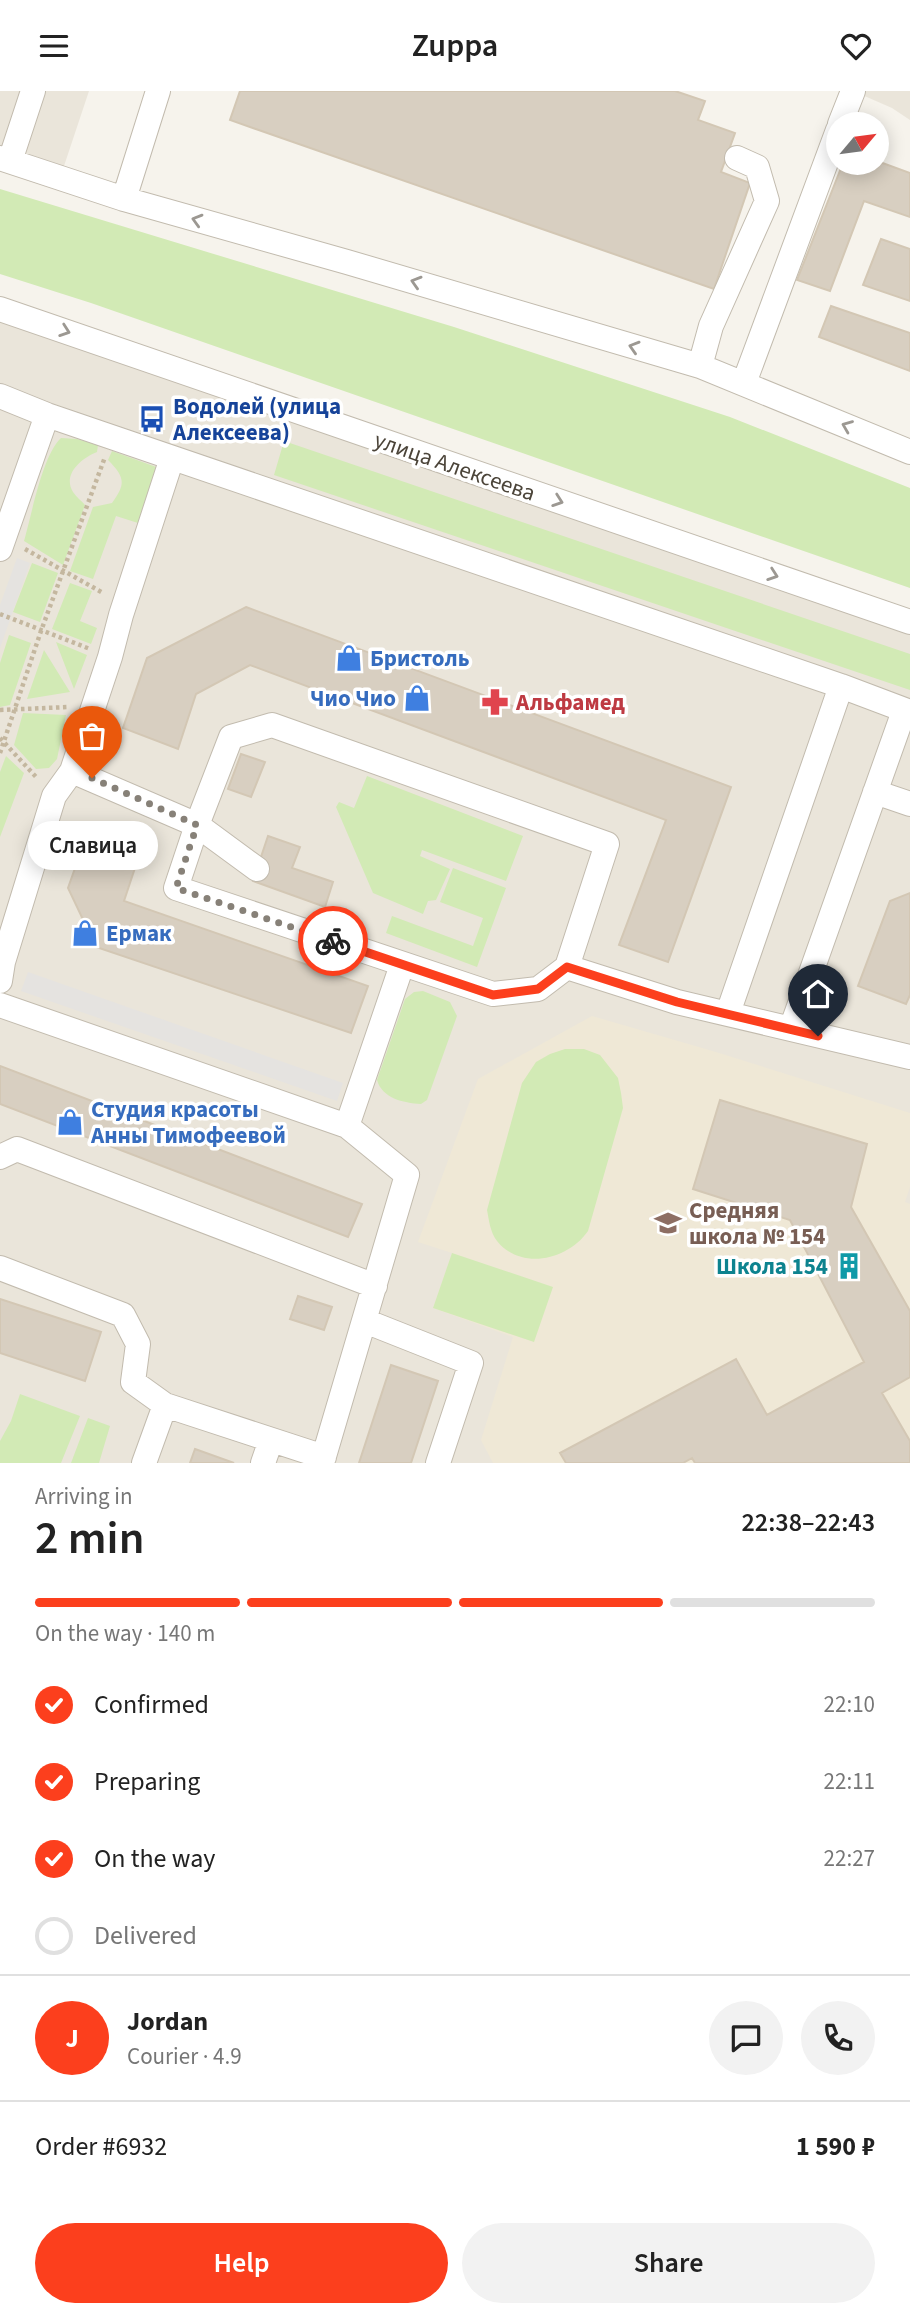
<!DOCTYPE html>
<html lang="en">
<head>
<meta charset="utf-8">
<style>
	body { margin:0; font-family:"Source Sans 3",sans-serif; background:#f2f2f2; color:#222; height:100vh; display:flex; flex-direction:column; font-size:26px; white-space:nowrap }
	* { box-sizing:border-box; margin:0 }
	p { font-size:23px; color:#767676 }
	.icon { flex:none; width:38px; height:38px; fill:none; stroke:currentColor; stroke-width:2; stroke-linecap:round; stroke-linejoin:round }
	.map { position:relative; height:1372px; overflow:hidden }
	.sheet { display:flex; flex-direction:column; background:#fff; flex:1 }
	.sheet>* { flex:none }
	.needle { width:46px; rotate:61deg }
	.controls { position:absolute; left:826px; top:21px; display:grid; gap:14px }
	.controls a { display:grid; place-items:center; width:63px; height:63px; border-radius:50%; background:#fff; box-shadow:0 4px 18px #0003; font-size:35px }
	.pin { position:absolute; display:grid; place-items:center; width:60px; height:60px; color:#fff; margin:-72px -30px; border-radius:50% 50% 50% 0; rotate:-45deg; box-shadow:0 0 7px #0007 }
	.pin .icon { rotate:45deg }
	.courier { position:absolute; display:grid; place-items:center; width:70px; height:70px; margin:-35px; border:5px solid #fc3f1d; border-radius:50%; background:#fff; color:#222; box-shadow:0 2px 9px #0007 }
	.bubble { position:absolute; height:49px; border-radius:24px; background:#fff; box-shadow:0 4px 18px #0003; font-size:23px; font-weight:600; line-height:49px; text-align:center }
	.overview em { font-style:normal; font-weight:600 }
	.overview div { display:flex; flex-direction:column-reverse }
	.overview { display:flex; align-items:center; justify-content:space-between; height:119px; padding:0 35px }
	h1 { font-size:46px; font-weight:600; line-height:52px }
	.bar { display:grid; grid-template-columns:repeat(4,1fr); gap:10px 7px; align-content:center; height:84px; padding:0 35px }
	.bar i { height:9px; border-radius:5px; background:#e0e0e0 }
	.bar .selected { background:#fc3f1d }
	.bar p { grid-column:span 4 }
	.line { display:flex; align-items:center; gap:18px; padding:0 35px; border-top:2px solid #e0e0e0 }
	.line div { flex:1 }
	.round { display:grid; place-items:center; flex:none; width:74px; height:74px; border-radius:37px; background:#f2f2f2 }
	ol { padding:0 35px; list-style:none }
	li { display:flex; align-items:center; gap:21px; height:77px }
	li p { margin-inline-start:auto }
	li .icon { padding:7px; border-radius:50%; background:#fc3f1d; color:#fff; stroke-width:4 }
	li:last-child { color:#767676 }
	li i { width:38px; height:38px; border:4px solid #e0e0e0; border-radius:50% }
	.primary-button { display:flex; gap:14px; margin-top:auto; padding:14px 35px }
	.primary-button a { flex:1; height:80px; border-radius:42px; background:#fc3f1d; color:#fff; font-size:28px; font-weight:600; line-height:80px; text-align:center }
	.primary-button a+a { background:#f2f2f2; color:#222 }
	header { display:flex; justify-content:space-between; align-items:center; height:91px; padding:0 35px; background:#fff; font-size:32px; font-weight:600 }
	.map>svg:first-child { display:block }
</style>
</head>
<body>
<header><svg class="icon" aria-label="menu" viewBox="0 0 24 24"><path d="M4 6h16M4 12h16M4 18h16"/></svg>Zuppa<svg class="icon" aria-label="heart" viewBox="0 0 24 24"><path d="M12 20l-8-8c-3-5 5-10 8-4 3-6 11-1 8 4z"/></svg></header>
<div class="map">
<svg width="910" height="1372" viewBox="0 0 910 1372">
	<rect width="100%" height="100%" fill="#f6f3ec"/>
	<path fill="#eae5da" d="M0,0h89l-29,87 -60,-20z
		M853,0h57v29l-18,-12z
		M0,218l910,313v841h-910z"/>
	<path fill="#efe8d6" d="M592,925l124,36 194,61v74l-5,15 5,2v259h-417l-12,-23 32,-103 -80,-29 19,-55 -34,-11 60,-163z"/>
	<path fill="#d2eab5" d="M0,98l454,138 276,90 180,71v100l-819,-285 -91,-29z
		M61,347l16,1 21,6 -1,7c-15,6 -35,22 -24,40 3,5 9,9 12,13l-22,60 -39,-24c8,-27 18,-85 37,-103z
		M284,350l626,213v36l-636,-215z
		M112,360l47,17 -21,55 -22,-7 -23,63 -23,-8 23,-64 19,-4c14,-19 13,-26 -4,-43z
		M32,472l26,10 -18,49 -27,-10z
		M70,492l22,8 -12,30 17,7 -6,16 -39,-15z
		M9,544l22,8 -21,62 -10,2v-44z
		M56,551l31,13 -13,34z
		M44,559l26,42 -43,7z
		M23,622l43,2 -9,44 -8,9 -13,1 -22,-24z
		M6,665l18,17 -24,64v-65z
		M367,685l156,60 -17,45 -84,-31 -2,6 30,13 -14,31 -8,1 -5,13 -50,-21 -37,-86 3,-5 15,6z
		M453,777l53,20 -29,79 -91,-34 6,-17 81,30 10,-28 -43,-16z
		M423,900l27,11 7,14 -30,84 -6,4c-18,-1 -39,-6 -44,-24l28,-81 9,-7z
		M565,958h19l16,6 18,23 3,15 2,15 -35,123c-20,29 -67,40 -91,10 -7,-9 -8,-21 -10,-31l35,-127 14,-21 14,-8z
		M452,1162l101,34 -19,55 -101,-34z
		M20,1303l60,22 -19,47h-61v-22l11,-20z
		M88,1327l22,8 -11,37h-28z"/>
	<path fill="#e5e3e0" d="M17,467l13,5 -30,85v-43z
		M28,881l315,111 -6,18 -316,-110z"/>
	<path fill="#d8cfc1" stroke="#d3c7b4" stroke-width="2" d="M240,0h435l30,10 -7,19 37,13 -14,39 29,11 -36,106 -484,-169z
		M877,70l33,12v44l-46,-16 -34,90 -33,-11 46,-117h34z
		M881,148l29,10v52l-47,-16z
		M831,215l79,27v38l-91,-34z
		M246,516l485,180 -63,175 -49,-17 47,-125 -416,-155 -54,29 -18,55 -55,-21 24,-70z
		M241,663l24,8 -14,35 -23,-8z
		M90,735l53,18 -19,57 244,85 -17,47 -255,-86 -28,-59z
		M268,745l32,11 -8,21 41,14 -8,25 -72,-26z
		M910,802v102l-4,9 -48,-18 32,-85z
		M0,975l362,138 -14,33 -348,-133z
		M720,1009l147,44 -16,63 59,104v66l-28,16 28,48v22h-215l-3,-5 -9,5h-117l-6,-10 176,-94 31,56 97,-53 -74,-142 -97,-31z
		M298,1205l34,11 -8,23 -34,-11z
		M0,1208l101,33 -16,49 -85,-28z
		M391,1274l47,16 -27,82h-52z
		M195,1358l39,14h-44z"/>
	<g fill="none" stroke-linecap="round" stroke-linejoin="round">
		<defs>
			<path id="minor" d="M840,33l13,-33
				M0,67l124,41 223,63 353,104 210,86
				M10,70l23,-70
				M124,108l34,-108
				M0,218l910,313
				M700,275l11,-40 56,-125 -10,-34 -20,-9
				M744,292l94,-253
				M0,305l47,19 794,271 69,26
				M0,458l47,-134
				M72,680l125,54 -21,63 317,106 45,-5 29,-22 110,35 233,55
				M875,701l35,12
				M257,778l-60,-44 34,-88 41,-12 335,119 -40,123
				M0,890l3,-19 51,-166 18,-25 38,-114 11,-42 51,-157
				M0,914l347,121 60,49 -85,288
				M728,922l113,-327
				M791,938l113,-318
				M347,1035l55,-161
				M0,1066l17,-8 358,137
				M0,1177l123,47 15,29 -5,38 32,23 159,52
				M365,1230l106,42 -33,100
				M144,1372l21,-58
				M263,1372l8,-23"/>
		</defs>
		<use href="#minor" stroke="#c2bbae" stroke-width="26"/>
		<path stroke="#c4b79f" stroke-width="4.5" stroke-dasharray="3.5 3.5" stroke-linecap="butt" d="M25,458l78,44
			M0,523l90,35
			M0,619l69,-3
			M0,647l37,40
			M0,662l41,-122 64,-174"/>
		<use href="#minor" stroke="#fff" stroke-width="24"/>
	</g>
	<defs><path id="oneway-chevron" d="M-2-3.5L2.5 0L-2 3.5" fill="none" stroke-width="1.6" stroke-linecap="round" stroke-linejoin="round" transform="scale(1.75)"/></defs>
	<g stroke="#9c9892">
		<use href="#oneway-chevron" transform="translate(197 129) rotate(-164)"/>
		<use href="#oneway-chevron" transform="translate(416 191) rotate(-163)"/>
		<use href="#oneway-chevron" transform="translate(65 240) rotate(19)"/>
		<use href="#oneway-chevron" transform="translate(634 256) rotate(-163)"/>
		<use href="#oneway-chevron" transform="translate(847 335) rotate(-158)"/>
		<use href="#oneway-chevron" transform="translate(558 410) rotate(19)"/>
		<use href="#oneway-chevron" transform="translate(773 484) rotate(19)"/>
	</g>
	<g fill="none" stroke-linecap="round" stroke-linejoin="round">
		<path stroke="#878178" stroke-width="7" stroke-dasharray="0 12.6" d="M92,687l105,47 -21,63 157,53"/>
		<path stroke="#fc3f1d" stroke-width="9" d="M333,850l160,54 45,-6 29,-22 110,35 141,34"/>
	</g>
	<defs>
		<symbol id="bus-bare" viewBox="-9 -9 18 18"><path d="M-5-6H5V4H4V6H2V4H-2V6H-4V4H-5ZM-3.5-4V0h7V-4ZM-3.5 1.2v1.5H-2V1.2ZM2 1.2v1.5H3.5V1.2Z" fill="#1a4fb4" stroke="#fff" stroke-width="2.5" paint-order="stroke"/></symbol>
		<symbol id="shop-bare" viewBox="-9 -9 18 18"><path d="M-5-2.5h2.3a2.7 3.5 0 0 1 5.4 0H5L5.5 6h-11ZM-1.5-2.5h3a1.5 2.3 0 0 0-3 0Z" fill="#3f7fe0" stroke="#fff" stroke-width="2.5" paint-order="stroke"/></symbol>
		<symbol id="pharmacy-bare" viewBox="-9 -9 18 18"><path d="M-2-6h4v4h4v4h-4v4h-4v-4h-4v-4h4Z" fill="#e0444e" stroke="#fff" stroke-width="2.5" paint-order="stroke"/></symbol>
		<symbol id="school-bare" viewBox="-9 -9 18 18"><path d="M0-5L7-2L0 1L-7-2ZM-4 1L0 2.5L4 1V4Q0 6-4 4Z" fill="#8d6e63" stroke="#fff" stroke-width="2.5" paint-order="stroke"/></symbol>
		<symbol id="building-bare" viewBox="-9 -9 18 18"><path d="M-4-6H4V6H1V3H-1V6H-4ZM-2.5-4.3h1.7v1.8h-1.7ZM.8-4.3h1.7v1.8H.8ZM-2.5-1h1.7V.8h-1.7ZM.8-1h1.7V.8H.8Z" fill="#0f9aa8" stroke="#fff" stroke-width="2.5" paint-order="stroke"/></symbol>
	</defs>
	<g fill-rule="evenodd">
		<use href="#bus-bare" x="133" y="309" width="38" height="38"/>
		<use href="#shop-bare" x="330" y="548" width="38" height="38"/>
		<use href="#shop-bare" x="398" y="588" width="38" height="38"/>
		<use href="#pharmacy-bare" x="476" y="592" width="38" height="38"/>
		<use href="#shop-bare" x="66" y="823" width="38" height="38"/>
		<use href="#shop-bare" x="51" y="1012" width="38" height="38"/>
		<use href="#school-bare" x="649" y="1113" width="38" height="38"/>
		<use href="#building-bare" x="830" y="1156" width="38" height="38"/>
	</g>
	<g text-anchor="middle" stroke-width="7" stroke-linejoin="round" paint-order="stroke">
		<g font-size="23" font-weight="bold" fill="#164399" stroke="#fff" text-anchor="start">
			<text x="173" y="323">Водолей (улица<tspan x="173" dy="26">Алексеева)</tspan></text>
		</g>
		<g font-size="23" fill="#4b4439" stroke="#fff">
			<text transform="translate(455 375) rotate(19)" y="8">улица Алексеева</text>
		</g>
		<g font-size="23" font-weight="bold" fill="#366cbe" stroke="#fff" text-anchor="start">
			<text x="370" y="575">Бристоль</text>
			<text x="396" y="615" text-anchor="end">Чио Чио</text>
			<text x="106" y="850">Ермак</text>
			<text x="91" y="1026">Студия красоты<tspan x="91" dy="26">Анны Тимофеевой</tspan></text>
		</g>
		<g font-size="23" font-weight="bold" fill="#be3a42" stroke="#fff" text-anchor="start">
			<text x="516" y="619">Альфамед</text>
		</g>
		<g font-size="23" font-weight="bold" fill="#785e54" stroke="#fff" text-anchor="start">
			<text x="689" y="1127">Средняя<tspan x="689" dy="26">школа № 154</tspan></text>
		</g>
		<g font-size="23" font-weight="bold" fill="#0d838f" stroke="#fff" text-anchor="end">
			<text x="828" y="1183">Школа 154</text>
		</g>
	</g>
</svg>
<div class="controls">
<a><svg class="needle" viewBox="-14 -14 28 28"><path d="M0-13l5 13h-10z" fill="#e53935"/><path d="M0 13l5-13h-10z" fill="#767676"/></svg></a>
</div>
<div class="pin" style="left:92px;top:687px;background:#ea580c"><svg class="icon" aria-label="bag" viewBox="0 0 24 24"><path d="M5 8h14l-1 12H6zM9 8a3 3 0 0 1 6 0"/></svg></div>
<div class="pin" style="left:818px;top:945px;background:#1f2937"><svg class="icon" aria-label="home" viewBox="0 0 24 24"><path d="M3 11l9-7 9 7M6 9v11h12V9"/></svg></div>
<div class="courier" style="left:333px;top:850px"><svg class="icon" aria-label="bike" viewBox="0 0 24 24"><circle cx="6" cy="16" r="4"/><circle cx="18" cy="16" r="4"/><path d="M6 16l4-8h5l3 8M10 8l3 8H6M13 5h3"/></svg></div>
<div class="bubble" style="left:28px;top:730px;width:130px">Славица</div>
</div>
<section class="sheet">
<div class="overview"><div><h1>2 min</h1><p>Arriving in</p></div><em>22:38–22:43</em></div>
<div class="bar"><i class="selected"></i><i class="selected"></i><i class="selected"></i><i></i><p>On the way · 140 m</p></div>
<ol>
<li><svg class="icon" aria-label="check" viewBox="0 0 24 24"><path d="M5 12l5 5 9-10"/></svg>Confirmed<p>22:10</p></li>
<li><svg class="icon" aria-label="check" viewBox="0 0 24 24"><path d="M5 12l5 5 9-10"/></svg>Preparing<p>22:11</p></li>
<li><svg class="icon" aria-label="check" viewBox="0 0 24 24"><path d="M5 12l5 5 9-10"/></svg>On the way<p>22:27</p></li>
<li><i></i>Delivered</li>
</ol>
<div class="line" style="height:126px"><b class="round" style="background:#fc3f1d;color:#fff">J</b><div><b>Jordan</b><p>Courier · 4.9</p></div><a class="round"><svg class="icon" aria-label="chat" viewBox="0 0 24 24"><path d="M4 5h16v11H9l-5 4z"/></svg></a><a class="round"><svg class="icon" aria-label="phone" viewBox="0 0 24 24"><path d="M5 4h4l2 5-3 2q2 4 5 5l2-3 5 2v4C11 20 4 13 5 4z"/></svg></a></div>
<div class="line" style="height:91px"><div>Order #6932</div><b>1 590 ₽</b></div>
<div class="primary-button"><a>Help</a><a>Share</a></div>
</section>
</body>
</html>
